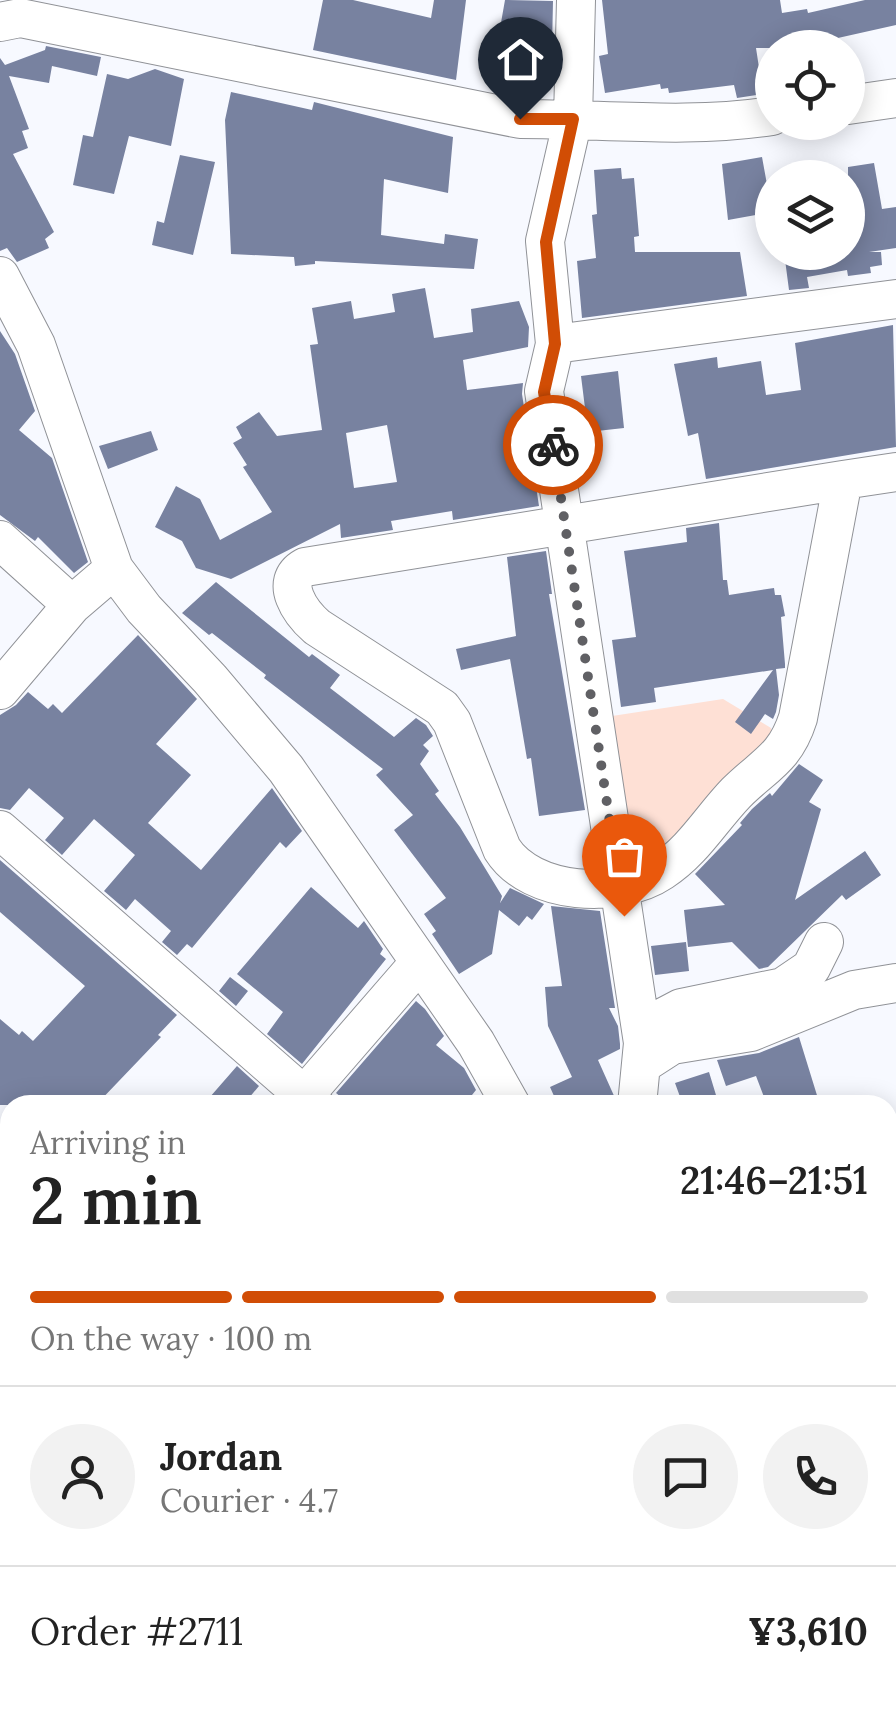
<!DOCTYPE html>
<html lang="en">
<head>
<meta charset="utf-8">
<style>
	body { margin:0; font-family:Lora,serif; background:#f2f2f2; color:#222; height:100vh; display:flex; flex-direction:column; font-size:38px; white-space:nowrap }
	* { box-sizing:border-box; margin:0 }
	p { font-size:32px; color:#767676 }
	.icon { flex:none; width:55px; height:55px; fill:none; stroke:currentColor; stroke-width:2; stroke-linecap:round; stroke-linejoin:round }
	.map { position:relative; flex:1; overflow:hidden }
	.drawer { position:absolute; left:0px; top:1095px; width:898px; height:620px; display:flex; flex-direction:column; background:#fff; border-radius:30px 30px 0 0; box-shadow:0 5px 25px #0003 }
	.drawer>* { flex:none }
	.controls { position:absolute; left:755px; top:30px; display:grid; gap:20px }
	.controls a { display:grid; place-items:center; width:110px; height:110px; border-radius:50%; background:#fff; box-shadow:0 5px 25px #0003; font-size:50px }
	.pin { position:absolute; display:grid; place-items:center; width:85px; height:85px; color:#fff; margin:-102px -42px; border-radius:50% 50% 50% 0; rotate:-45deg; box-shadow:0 0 10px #0007 }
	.pin .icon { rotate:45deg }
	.courier { position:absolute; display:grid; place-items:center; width:100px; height:100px; margin:-50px; border:8px solid #d14d05; border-radius:50%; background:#fff; color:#222; box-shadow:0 2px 12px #0007 }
	.summary em { font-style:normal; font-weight:600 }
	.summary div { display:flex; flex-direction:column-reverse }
	.summary { display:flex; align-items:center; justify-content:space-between; height:170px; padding:0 30px }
	h1 { font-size:65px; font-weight:600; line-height:75px }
	.bar { display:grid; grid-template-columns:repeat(4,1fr); gap:15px 10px; align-content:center; height:120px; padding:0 30px }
	.bar i { height:12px; border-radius:8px; background:#e0e0e0 }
	.bar .selected { background:#d14d05 }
	.bar p { grid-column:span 4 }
	.line { display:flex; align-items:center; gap:25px; padding:0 30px; border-top:2px solid #e0e0e0 }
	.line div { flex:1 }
	.round { display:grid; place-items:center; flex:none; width:105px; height:105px; border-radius:52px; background:#f2f2f2 }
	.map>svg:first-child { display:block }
</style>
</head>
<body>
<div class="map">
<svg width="896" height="1715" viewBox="0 0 896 1715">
	<rect width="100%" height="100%" fill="#f7f9ff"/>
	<path fill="#fee0d5" d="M723,699l48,29 5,26 -138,125 -39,-161z"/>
	<path fill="#7882a0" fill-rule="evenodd" d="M323,0h30l78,18 3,-18h32l-10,80 -143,-30z
		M505,0l48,1 -1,46 -11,43 -42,-10 8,-41 -8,-5z
		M602,0h178l2,13 25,-4 1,4 57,-13h31v25l-85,19 1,4h-56l7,46 -26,4 -3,-13 -65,8 -1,-5 -7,1 -1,-5 -55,9 -6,-37 9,-2z
		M46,46l55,11 -4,19 -45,-10 -3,17 -40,-7 20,53 -7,2 6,17 -15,6 41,78 -9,7 4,9 -32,14 -10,-14 -7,3v-193l5,7 40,-15z
		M155,69l29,10 -13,67 -42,-10 -15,58 -41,-9 10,-50 10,2 14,-63 21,5z
		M231,92l81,18 2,-8 139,35 -5,56 -64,-14 -3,56 63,9 1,-10 33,5 -4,30 -159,-8v3l-20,2 -1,-9 -63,-3 -6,-134z
		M180,155l35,7 -22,93 -41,-10 5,-24 7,2z
		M762,157l10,55 -44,8 -6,-56z
		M874,163l8,46 14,-2v41l-27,4h12l1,13 -12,2 1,6 -23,3 -1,-6 -40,7 2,11 -20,2 -5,-38h64v-85z
		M621,168l1,11 12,-1 5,58 -5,1 1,15h105l7,44 -165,22 -5,-57 19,-3 -4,-43 5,-1 -3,-44z
		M425,288l9,50 39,-6 -2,-23 48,-8 10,26 -1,20 -65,13 4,30 56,-7 -1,11 17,112 -86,14 -1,-9 -61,10 2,9 -52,8 -1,-14 -109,55 -35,-11 -14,-27 -27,-14 21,-41 24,13 20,41 52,-28 -29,-45 4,-2 -14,-22 9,-5 -6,-11 23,-15 18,24 45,-6 -12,-85 8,-1 -6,-36 39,-7 3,18 41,-7 -3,-18zM387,425l10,57 -43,6 -8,-55z
		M893,325l3,122 -190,32 -8,-46 -10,3 -14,-72 43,-7 1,11 43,-7 5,34 35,-5 -6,-47z
		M0,331l15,23 20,57 -16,19 33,28 36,104 -14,11 -36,-36 -3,4 -35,-26z
		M618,371l6,57 -36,4 -7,-56z
		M151,431l7,19 -50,19 -9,-23z
		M719,523l4,57h4l2,15 45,-7 1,7h6l4,21 -4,1 4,47v4l-9,1 3,26 -3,17 -3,7 -8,-5 -14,20 -16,-12 38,-52 -119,18 2,14 -35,5 -9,-67 24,-3 -12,-86 63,-9 -1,-14z
		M546,551l6,43h-3l36,216 -46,6 -8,-58 -4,1 -17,-100 -49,11 -5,-21 60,-13 -9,-79z
		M216,582l93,75 3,-3 28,21 -10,13 64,49 22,-19 10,7 7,11 -10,9 6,6 -9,13 19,27 -4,3 25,33 42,69 -2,7 10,-15 34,16 -12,16 -5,-4 -8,10 -20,-16 -7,44 -33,20 -27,-40 4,-3 -12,-17 22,-16 -52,-68 19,-15 -37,-40 7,-6 -119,-91 2,-3 -54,-42 -3,2 -27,-22z
		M138,635l59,64 -41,45 35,31 -43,48 53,47 71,-82 30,43 -16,17 -6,-6 -88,106 -5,-4 -10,11 -15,-13 9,-11 -36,-32 -9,11 -22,-19 31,-36 -41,-36 -32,36 -17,-15 19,-22 -35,-30 -19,22 -10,-2v-93l16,-10 12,-13 20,17 5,-5 9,9z
		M799,764l24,16 -14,22 12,7 -26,91 70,-49 16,24 -35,25 -4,-5 -74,72 -9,2 -27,-27 -44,5 -4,-37 41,-5 -30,-31 47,-49 -2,-2 12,-14 18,-16 2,3z
		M0,860l177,155 -19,20 3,2 -65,68h-96v-86l19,16 3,-4 11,10 52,-55 -85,-74z
		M311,887l47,41 6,-7 19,28 -3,5 6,5 -84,105 -35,-30 16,-22 -46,-38z
		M551,906l49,5 15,97h-6l9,18 2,18v5l-22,11 17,38v7h-57l-8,-18 22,-10 -24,-51 -3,-39 17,-1z
		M686,942l3,29 -34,4 -4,-29z
		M230,977l18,14 -12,15 -17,-15z
		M416,1001l9,8 19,27 -8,9 28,23 12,22 -12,15h-113l-15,-12z
		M799,1037l21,68h-53l-11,-29 -30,10 -9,-26 42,-7z
		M237,1066l22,20 -16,19h-40z
		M709,1072l10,33h-36l-8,-22z"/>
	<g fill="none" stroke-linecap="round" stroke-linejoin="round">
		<defs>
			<path id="minor" d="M576,0l-3,119 -28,122 10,103 -11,47 99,652 -6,62
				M0,22l20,-4 500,101c85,0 168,10 252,-3
				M848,105l48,-7
				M0,276l36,69 78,224
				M555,344l341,-45
				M843,480l-45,238c-13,41 -34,47 -62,75 -25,26 -43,58 -74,78 -43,29 -131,24 -160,-22l-50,-127 -10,-14 -125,-81c-16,-14 -39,-45 -12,-60l538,-87 53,-8
				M0,540l72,65
				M0,690l72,-85 42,-36 30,40 66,70 76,90 190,274 35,62
				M0,830l315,275
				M641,1029l40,-21 102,-21 28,-19 13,-26
				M641,1065l31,-20 79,-13 103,-42 42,-7
				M296,1105l124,-143
				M0,1186l10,9
				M888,1202l8,-1
				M0,1446l10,-12
				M888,1521l8,-4
				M0,1546l10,9
				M178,1705l11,10
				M584,1705l11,10
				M804,1705l11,10
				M385,1715l9,-10"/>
		</defs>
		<use href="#minor" stroke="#909297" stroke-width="40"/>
		<use href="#minor" stroke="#fff" stroke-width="38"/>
	</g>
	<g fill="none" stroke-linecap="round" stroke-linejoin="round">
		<path stroke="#606064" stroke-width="10" stroke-dasharray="0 18" d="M553,445l71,471"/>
		<path stroke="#d14d05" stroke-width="12" d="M520,119h53l-27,123 9,102 -11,48 9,53"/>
	</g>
</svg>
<div class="controls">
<a><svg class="icon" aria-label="locate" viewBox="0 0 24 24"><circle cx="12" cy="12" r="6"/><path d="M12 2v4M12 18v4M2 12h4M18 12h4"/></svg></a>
<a><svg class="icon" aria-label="layers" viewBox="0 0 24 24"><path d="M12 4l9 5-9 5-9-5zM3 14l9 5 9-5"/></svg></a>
</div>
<div class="pin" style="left:624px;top:916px;background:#ea580c"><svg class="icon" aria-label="bag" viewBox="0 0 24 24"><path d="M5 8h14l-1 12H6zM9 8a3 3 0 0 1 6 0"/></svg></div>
<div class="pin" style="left:520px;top:119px;background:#1f2937"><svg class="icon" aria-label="home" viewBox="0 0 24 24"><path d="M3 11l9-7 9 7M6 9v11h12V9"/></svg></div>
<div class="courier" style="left:553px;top:445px"><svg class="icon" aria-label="bike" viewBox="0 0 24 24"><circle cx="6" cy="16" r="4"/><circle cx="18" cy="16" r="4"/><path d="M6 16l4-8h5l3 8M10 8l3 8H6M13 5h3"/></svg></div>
<section class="drawer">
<div class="summary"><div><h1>2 min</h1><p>Arriving in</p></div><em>21:46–21:51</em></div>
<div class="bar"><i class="selected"></i><i class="selected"></i><i class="selected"></i><i></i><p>On the way · 100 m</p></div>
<div class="line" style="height:180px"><a class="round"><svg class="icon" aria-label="person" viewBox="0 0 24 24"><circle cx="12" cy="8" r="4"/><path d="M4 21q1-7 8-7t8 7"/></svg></a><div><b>Jordan</b><p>Courier · 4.7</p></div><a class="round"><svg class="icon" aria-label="chat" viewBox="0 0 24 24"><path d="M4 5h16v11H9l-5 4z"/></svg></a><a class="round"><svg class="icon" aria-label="phone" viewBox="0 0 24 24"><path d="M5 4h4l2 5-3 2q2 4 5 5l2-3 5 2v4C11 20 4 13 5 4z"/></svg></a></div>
<div class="line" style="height:130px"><div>Order #2711</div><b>¥3,610</b></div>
</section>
</div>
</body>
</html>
